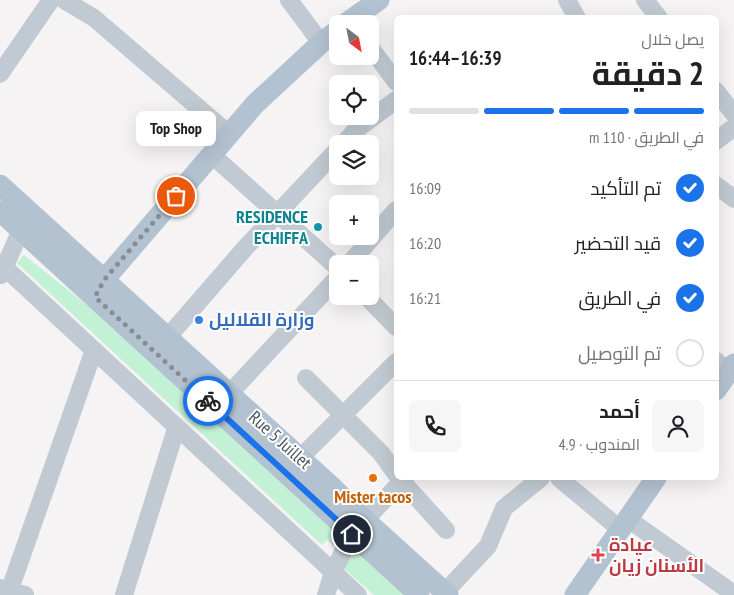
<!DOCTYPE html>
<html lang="ar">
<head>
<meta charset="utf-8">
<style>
	body { margin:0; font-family:"PT Sans Narrow",Cairo,sans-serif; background:#f6f6f6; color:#202124; direction:rtl; height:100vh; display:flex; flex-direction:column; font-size:19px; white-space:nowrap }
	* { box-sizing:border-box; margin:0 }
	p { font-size:16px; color:#757577 }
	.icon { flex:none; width:28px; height:28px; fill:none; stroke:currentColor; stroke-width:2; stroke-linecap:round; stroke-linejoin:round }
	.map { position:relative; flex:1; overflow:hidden; direction:ltr }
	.side { position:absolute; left:394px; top:15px; width:325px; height:465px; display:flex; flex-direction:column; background:#fff; border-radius:8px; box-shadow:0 5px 20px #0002; direction:rtl }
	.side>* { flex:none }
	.needle { width:32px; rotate:148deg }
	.tools { position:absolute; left:329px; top:15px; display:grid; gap:10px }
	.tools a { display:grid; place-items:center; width:50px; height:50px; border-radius:8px; background:#fff; box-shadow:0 5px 20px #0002; font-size:25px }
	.pin { position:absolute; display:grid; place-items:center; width:42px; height:42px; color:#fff; margin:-21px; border:2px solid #fff; border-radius:50%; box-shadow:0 1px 5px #0007 }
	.courier { position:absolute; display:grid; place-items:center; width:50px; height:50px; margin:-25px; border:4px solid #1a73e8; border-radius:50%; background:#fff; color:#222; box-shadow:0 1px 6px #0007 }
	.bubble { position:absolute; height:35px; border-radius:8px; background:#fff; box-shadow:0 5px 20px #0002; font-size:16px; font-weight:700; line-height:35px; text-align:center; direction:rtl }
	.head em { font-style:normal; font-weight:700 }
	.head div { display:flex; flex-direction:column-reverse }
	.head { display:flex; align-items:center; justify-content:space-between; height:85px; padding:0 15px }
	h1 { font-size:32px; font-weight:700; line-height:38px }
	.bar { display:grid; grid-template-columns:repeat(4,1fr); gap:8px 5px; align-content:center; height:60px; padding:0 15px }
	.bar i { height:6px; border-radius:4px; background:#e0e0e0 }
	.bar .on { background:#1a73e8 }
	.bar p { grid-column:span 4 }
	.line { display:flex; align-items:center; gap:12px; padding:0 15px; border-top:1px solid #e0e0e0 }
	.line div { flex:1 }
	.round { display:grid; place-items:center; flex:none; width:52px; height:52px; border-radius:8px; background:#f6f6f6 }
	ol { padding:0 15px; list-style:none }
	li { display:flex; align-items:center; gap:15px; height:55px }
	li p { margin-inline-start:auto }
	li .icon { padding:5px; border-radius:50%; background:#1a73e8; color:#fff; stroke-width:4 }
	li:last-child { color:#757577 }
	li i { width:28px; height:28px; border:2px solid #e0e0e0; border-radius:50% }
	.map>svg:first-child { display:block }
</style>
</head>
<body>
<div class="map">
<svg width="734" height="595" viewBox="0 0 734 595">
	<rect width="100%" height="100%" fill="#f5f3f3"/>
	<path fill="#c3f1d5" d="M24,255l92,73 287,267h-29l-34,-30 7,-8 -20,-17 -5,5 -305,-282z"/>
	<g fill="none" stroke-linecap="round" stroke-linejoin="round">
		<path stroke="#c1cad2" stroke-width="18" d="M64,0l30,18 135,116
			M289,0l32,43
			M567,0l10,18
			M645,0l14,18
			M370,47l26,35
			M0,74l51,-74
			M716,91l18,23
			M716,141l18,-14
			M343,144l14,-15 39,-29
			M212,155l126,113
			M716,185l18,14
			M0,263c119,111 238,222 358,332
			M349,264l47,-54
			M1,275l20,-45
			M366,296l30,31
			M167,338l79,-91 92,-98
			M716,361l12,11
			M306,378l75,75 15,21
			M229,394l109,-117
			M300,458l96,-96
			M399,478l47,52
			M559,478l62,52
			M628,519l106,75
			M365,520l40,-42
			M0,588l25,7
			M445,592l43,-46 16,-38 37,-30
			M8,595l86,-245
			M124,595l52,-166
			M326,595l7,-23 19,-38"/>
		<path stroke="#b3c2d1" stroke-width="21" d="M345,24l34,-24
			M0,185l332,302 33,33 83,75
			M0,211l419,384
			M97,293l7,-13 151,-176 66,-61 17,-13
			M716,390l18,-26
			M575,595l81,-117"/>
	</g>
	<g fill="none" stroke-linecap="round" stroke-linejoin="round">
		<path stroke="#868d94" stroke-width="5" stroke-dasharray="0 9" d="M176,196l-72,84 -9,17 113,104"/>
		<path stroke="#1a73e8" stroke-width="6" d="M208,401l144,133"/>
	</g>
	<circle fill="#0f9aa8" stroke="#fff" stroke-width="2" cx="318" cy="227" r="5"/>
	<circle fill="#3f7fe0" stroke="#fff" stroke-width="2" cx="199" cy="320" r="5"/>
	<circle fill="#e8710a" stroke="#fff" stroke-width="2" cx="373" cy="478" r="5"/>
	<path fill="#e0444e" stroke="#fff" stroke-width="2" d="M595.5 547.5h5v5h5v5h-5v5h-5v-5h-5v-5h5z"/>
	<g text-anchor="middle" stroke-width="4" stroke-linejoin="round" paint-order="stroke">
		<g font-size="18" font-weight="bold" fill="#0d838f" stroke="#fff" text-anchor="end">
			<text x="308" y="223">RESIDENCE<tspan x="308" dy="21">ECHIFFA</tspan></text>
		</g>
		<g font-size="18" font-weight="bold" fill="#366cbe" stroke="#fff" text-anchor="start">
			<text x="209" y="326">وزارة القلاليل</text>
		</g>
		<g font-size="18" fill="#4a5661" stroke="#fff">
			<text transform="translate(280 440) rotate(42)" y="6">Rue 5 Juillet</text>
		</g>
		<g font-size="18" font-weight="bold" fill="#c56008" stroke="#fff">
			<text x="373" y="503">Mister tacos</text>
		</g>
		<g font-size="18" font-weight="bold" fill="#be3a42" stroke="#fff" text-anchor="start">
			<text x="609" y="551">عيادة<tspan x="609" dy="21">الأسنان زيان</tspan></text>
		</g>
	</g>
</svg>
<div class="tools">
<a><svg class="needle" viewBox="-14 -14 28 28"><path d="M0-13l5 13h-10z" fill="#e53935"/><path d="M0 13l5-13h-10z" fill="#757577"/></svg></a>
<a><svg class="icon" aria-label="locate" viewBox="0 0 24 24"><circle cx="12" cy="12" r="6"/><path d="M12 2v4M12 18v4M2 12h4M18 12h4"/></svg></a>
<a><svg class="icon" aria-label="layers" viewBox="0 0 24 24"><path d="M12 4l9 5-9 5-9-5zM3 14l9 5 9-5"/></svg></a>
<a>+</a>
<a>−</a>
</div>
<div class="pin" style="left:176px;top:196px;background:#ea580c"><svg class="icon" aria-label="bag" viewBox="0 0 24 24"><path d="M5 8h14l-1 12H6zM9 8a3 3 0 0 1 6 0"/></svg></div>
<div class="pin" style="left:352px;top:534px;background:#1f2937"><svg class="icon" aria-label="home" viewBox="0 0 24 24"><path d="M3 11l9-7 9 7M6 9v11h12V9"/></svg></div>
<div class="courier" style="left:208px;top:401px"><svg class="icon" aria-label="bike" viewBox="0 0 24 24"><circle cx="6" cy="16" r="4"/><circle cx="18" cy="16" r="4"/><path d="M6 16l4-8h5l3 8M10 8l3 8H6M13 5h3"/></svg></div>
<div class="bubble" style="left:136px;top:111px;width:80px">Top Shop</div>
<section class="side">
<div class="head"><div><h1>2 دقيقة</h1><p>يصل خلال</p></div><em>16:39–16:44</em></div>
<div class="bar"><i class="on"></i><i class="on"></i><i class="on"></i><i></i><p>في الطريق · 110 m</p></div>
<ol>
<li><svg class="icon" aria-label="check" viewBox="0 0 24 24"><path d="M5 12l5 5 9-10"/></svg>تم التأكيد<p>16:09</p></li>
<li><svg class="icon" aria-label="check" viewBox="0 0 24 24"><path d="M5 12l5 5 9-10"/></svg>قيد التحضير<p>16:20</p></li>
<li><svg class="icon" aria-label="check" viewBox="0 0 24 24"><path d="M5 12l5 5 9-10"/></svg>في الطريق<p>16:21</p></li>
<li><i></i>تم التوصيل</li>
</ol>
<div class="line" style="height:90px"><a class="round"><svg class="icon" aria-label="person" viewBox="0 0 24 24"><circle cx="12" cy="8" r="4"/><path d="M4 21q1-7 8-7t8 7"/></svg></a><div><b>أحمد</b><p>المندوب · 4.9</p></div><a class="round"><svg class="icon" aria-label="phone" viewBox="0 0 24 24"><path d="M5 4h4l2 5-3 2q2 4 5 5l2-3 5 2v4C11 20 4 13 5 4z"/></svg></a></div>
</section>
</div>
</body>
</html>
